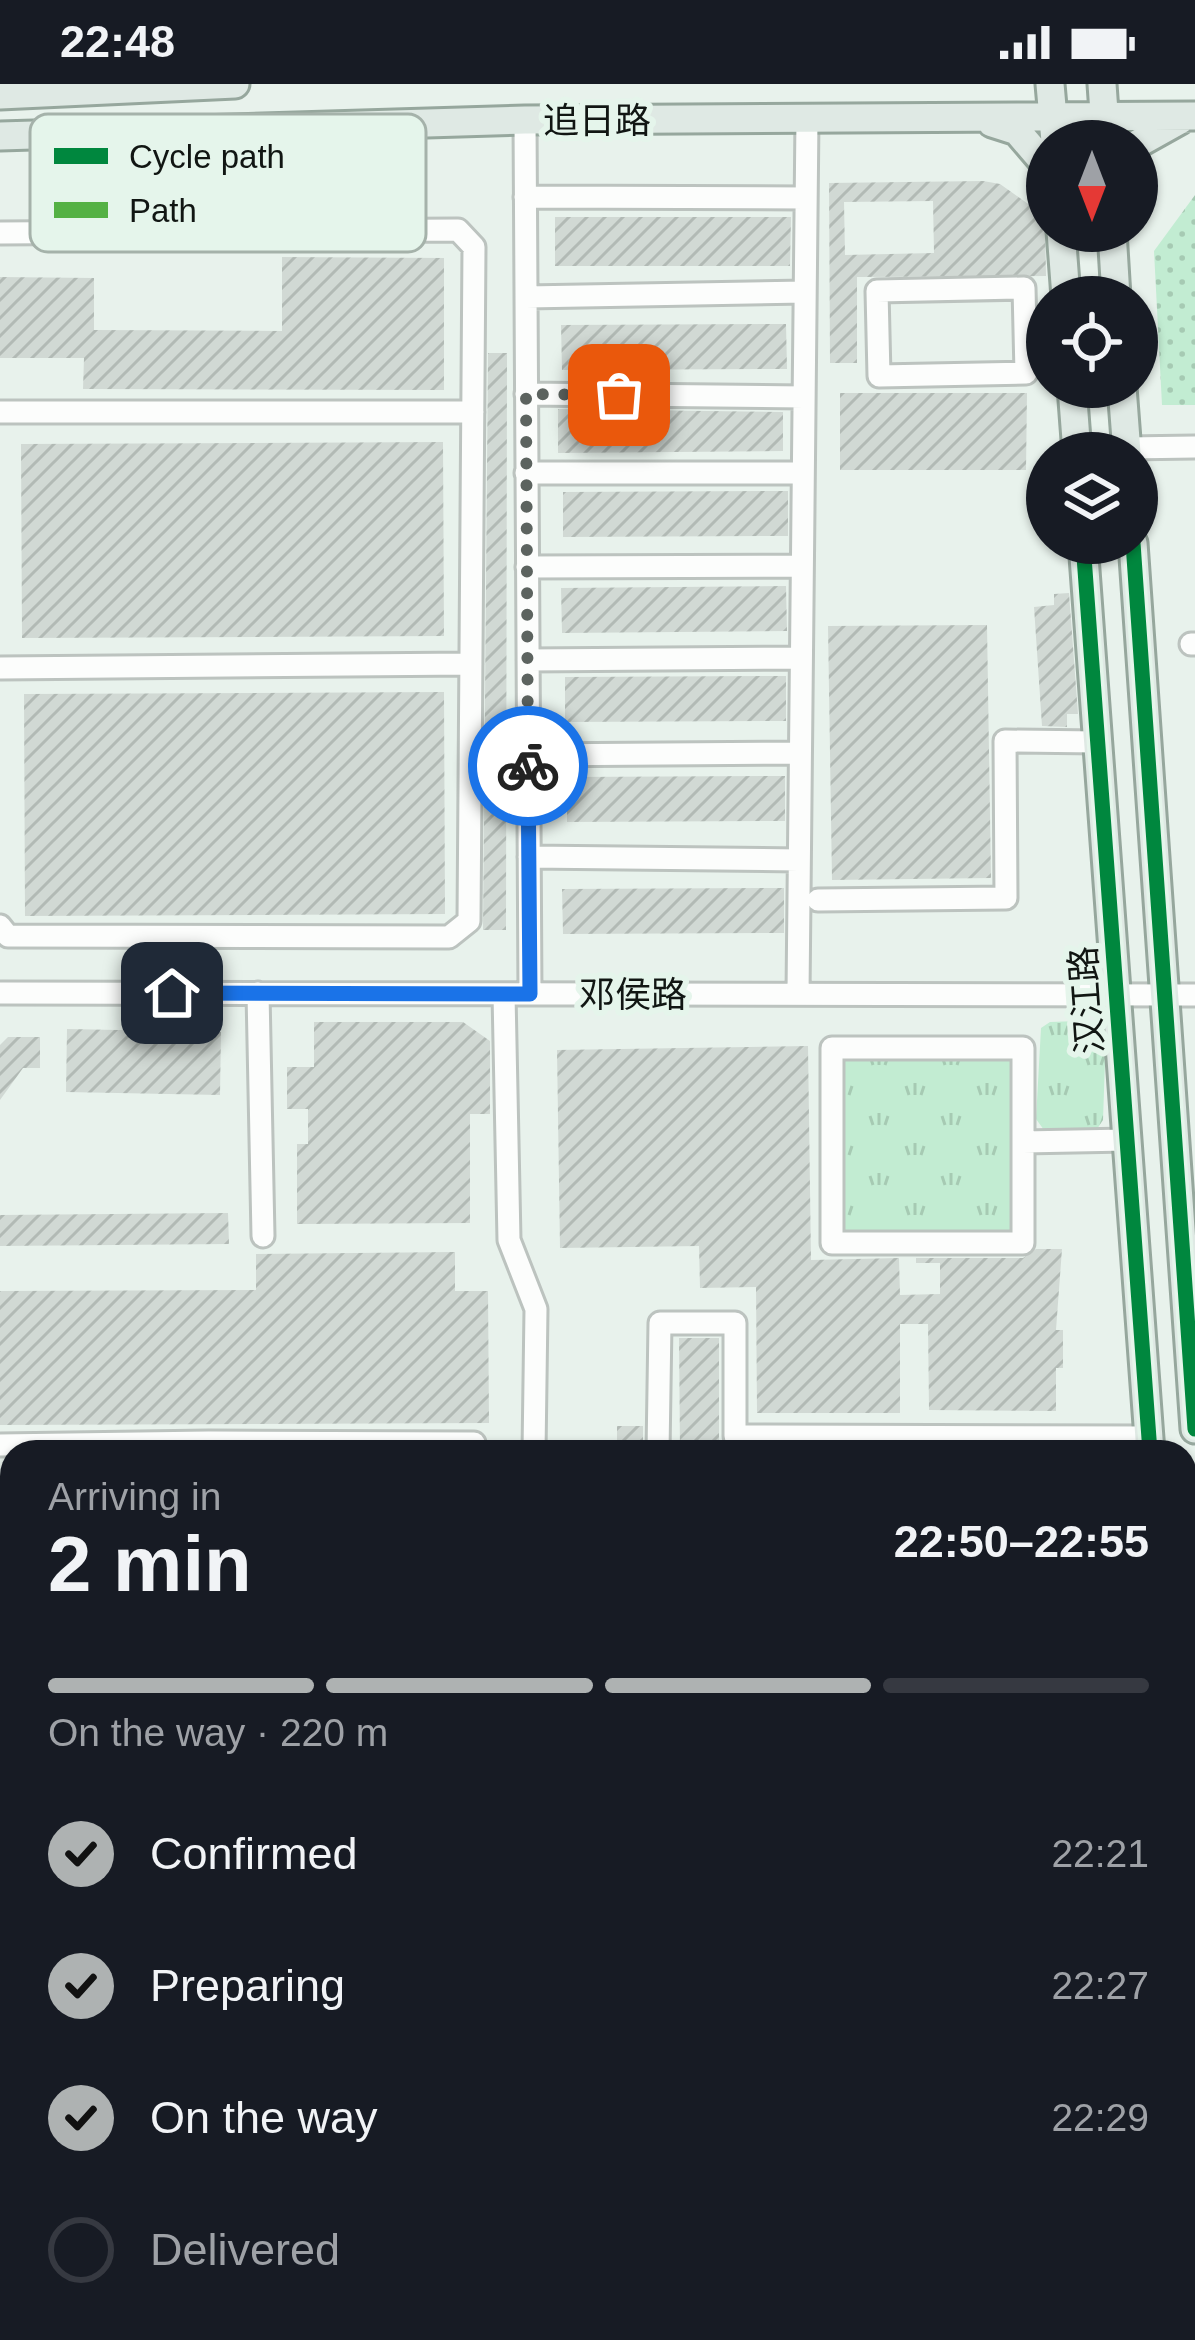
<!DOCTYPE html>
<html lang="en">
<head>
<meta charset="utf-8">
<style>
	body { margin:0; font-family:Helvetica,"Noto Sans SC",sans-serif; background:#242831; color:#f1f3f6; height:100vh; display:flex; flex-direction:column; font-size:45px; white-space:nowrap }
	* { box-sizing:border-box; margin:0 }
	p { font-size:39px; color:#9ea1a6 }
	.icon { flex:none; width:66px; height:66px; fill:none; stroke:currentColor; stroke-width:2; stroke-linecap:round; stroke-linejoin:round }
	.map { position:relative; flex:1; overflow:hidden }
	.panel { position:absolute; left:0px; top:1356px; width:1197px; height:900px; display:flex; flex-direction:column; background:#171b24; border-radius:36px 36px 0 0; box-shadow:0 3px 9px #0004 }
	.panel>* { flex:none }
	.needle { width:78px; rotate:180deg }
	.controls { position:absolute; left:1026px; top:36px; display:grid; gap:24px }
	.controls a { display:grid; place-items:center; width:132px; height:132px; border-radius:50%; background:#171b24; box-shadow:0 3px 9px #0004; font-size:60px }
	.pin { position:absolute; display:grid; place-items:center; width:102px; height:102px; color:#fff; margin:-51px; border-radius:24px; box-shadow:0 6px 18px #0006 }
	.courier { position:absolute; display:grid; place-items:center; width:120px; height:120px; margin:-60px; border:9px solid #1a73e8; border-radius:50%; background:#fff; color:#222; box-shadow:0 3px 15px #0007 }
	.headline em { font-style:normal; font-weight:600 }
	.headline div { display:flex; flex-direction:column-reverse }
	.headline { display:flex; align-items:center; justify-content:space-between; height:204px; padding:0 48px }
	h1 { font-size:78px; font-weight:600; line-height:90px }
	.bar { display:grid; grid-template-columns:repeat(4,1fr); gap:18px 12px; align-content:center; height:144px; padding:0 48px }
	.bar i { height:15px; border-radius:9px; background:#363941 }
	.bar .on { background:#aeb2b2 }
	.bar p { grid-column:span 4 }
	ol { padding:0 48px; list-style:none }
	li { display:flex; align-items:center; gap:36px; height:132px }
	li p { margin-inline-start:auto }
	li .icon { padding:12px; border-radius:50%; background:#aeb2b2; color:#111; stroke-width:4 }
	li:last-child { color:#9ea1a6 }
	li i { width:66px; height:66px; border:6px solid #363941; border-radius:50% }
	.status { display:flex; justify-content:space-between; align-items:center; height:84px; padding:0 60px; background:#171b24; direction:ltr }
	.status svg { height:33px; fill:currentColor }
	.map>svg:first-child { display:block }
</style>
</head>
<body>
<div class="status"><b>22:48</b><svg viewBox="0 0 49 12"><path d="M0 12V9h3v3zM5 12V6h3v6zM10 12V3h3v9zM15 12V0h3v12zM26 1h20v11H26zM47 4h2v5h-2z"/></svg></div>
<div class="map">
<svg width="1195" height="2256" viewBox="0 0 1195 2256">
	<defs>
		<pattern id="grass-tufts" width="24" height="20" patternUnits="userSpaceOnUse" patternTransform="scale(3)"><rect width="24" height="20" fill="#c2ecd2"/><path d="M3 7l-1-3M5 7V3M7 7l1-3M15 17l-1-3M17 17v-4M19 17l1-3" fill="none" stroke="#a6cab3"/></pattern>
		<pattern id="park-dots" width="8" height="8" patternUnits="userSpaceOnUse" patternTransform="scale(3)"><rect width="8" height="8" fill="#c2ecd2"/><path d="M2 2h.1M6 6h.1" fill="none" stroke="#a6cab3" stroke-width="1.8" stroke-linecap="round"/></pattern>
		<pattern id="building-hatch" width="6" height="6" patternUnits="userSpaceOnUse" patternTransform="scale(3)"><rect width="6" height="6" fill="#d1d9d4"/><path d="M-1 1l2-2M0 6l6-6M5 7l2-2" fill="none" stroke="#b2bab5"/></pattern>
	</defs>
	<rect width="100%" height="100%" fill="#e8f2ec"/>
	<path fill="url(#grass-tufts)" d="M1078,937l28,11 -3,88 -8,12 -51,-2 -8,-11 5,-91 9,-6z
		M832,964h191v195h-191z
		M12,1567v143h-12v-142z"/>
	<path fill="url(#park-dots)" d="M1195,111v210h-33l-8,-154z"/>
	<path fill="url(#building-hatch)" fill-rule="evenodd" d="M983,97l17,3 38,27 7,13 1,52 -189,1v86h-27l-1,-180zM933,117l1,52 -89,2 -1,-53z
		M555,133h236l-1,49h-235z
		M282,173l162,1v132l-361,-1 1,-31h-84v-81l94,1v52l188,1z
		M786,240l1,45 -225,1 -1,-45z
		M488,269h19l-1,577h-23z
		M840,309h187l-1,77h-186z
		M558,325l225,3v39l-225,2z
		M443,358l1,194 -422,2 -1,-194z
		M788,407v45l-225,1v-45z
		M786,502l1,45 -225,2 -1,-45z
		M1069,509l9,121h-11v13l-25,-1 -8,-119 20,-2v-11z
		M987,541l4,253 -159,2 -4,-254z
		M786,592v45l-221,1v-45z
		M444,608l1,222 -420,2 -1,-222z
		M785,692v45l-218,1v-45z
		M784,804v45l-221,1 -1,-45z
		M314,938h149l27,19v73h-20v109l-173,1v-80h11v-35h-21v-42h27z
		M67,945l154,3 -1,63 -154,-3z
		M8,953h32v31h-17l-23,32v-55z
		M808,962l3,214 88,-2 1,37 40,-1v-31h-24v-5h107l13,-9h26l-6,81h7v38h-7v43l-127,-1 -1,-86h-28v89h-143l-1,-126 -56,1 -1,-42 -139,2 -3,-198z
		M228,1129l1,31 -229,2v-31z
		M455,1168v39h33l1,132 -489,2v-134l256,-1v-36z
		M679,1254h40v114h-39z
		M617,1342h26v26h-26z"/>
	<g fill="none" stroke-linecap="round" stroke-linejoin="round">
		<defs>
			<path id="minor" d="M525,36l5,874
				M258,44l2,100
				M525,113l281,1
				M0,149l458,-3 16,17 -5,674 -20,16 -441,-1 -8,-10
				M1024,204l2,85 -147,3 -2,-85z
				M526,213l279,-5
				M526,310l278,3
				M0,328h473
				M1127,364l68,-1
				M526,389h277
				M527,483l275,-1
				M1191,560h4
				M528,576l273,-2
				M0,584l471,-4
				M528,671l272,-2
				M529,773l270,3
				M818,816l188,-2 -1,-157 93,1
				M0,909l1195,2
				M258,909l5,243
				M504,910l5,246 27,69 -2,143
				M798,910l9,-876
				M1023,1058v101h-191v-195h191v94l104,-2
				M0,1361l209,-3
				M209,1368v-10l265,1
				M658,1368l2,-129h75v113l414,1
				M0,1754h12
				M1185,1754h10
				M0,2009l12,1
				M515,2256l4,-12
				M788,2256l3,-12
				M1191,2256l4,-7"/>
			<path id="major" d="M1050,0l5,57
				M1102,0l4,57
				M0,11l235,-11
				M992,39l25,8 30,35
				M0,52l525,-16 670,-4
				M1137,60l43,-24
				M1061,147l5,66
				M1112,147l4,66
				M1072,303l5,66
				M1122,303l5,66
				M1083,459l67,909
				M1133,459l62,886
				M1185,1838l10,135"/>
		</defs>
		<use href="#minor" stroke="#bcc3bf" stroke-width="27"/>
		<use href="#major" stroke="#96a79d" stroke-width="33"/>
		<use href="#minor" stroke="#fcfdfc" stroke-width="21"/>
		<use href="#major" stroke="#dfe9e4" stroke-width="27"/>
		<path stroke="#54b144" stroke-width="12" stroke-dasharray="24 12" stroke-linecap="butt" d="M515,2256l4,-12
			M788,2256l3,-12
			M1191,2256l4,-7"/>
		<defs>
			<path id="cycleway" d="M1083,459l67,909
				M1133,459l62,886"/>
		</defs>
		<use href="#cycleway" stroke="#e5f5eb" stroke-width="22"/>
		<use href="#cycleway" stroke="#00873e" stroke-width="15"/>
	</g>
	<g fill="none" stroke-linecap="round" stroke-linejoin="round">
		<path stroke="#5c635f" stroke-width="12" stroke-dasharray="0 21.6" d="M528,682l-2,-372 93,1"/>
		<path stroke="#1a73e8" stroke-width="15" d="M172,909l358,1 -2,-228"/>
	</g>
	<g text-anchor="middle" stroke-width="12" stroke-linejoin="round" paint-order="stroke">
		<g font-size="36" fill="#111613" stroke="#e5f5eb">
			<text x="597" y="49">追日路</text>
			<text x="633" y="923">邓侯路</text>
			<text transform="translate(1086 916) rotate(-94)" y="13">汉江路</text>
		</g>
	</g>
	<rect x="30" y="30" width="396" height="138" rx="18" fill="#e5f5eb" stroke="#a5b2aa" stroke-width="3"/>
	<rect x="54" y="64" width="54" height="16" fill="#00873e"/>
	<rect x="54" y="118" width="54" height="16" fill="#54b144"/>
	<g font-size="33" fill="#111613">
		<text x="129" y="84">Cycle path</text>
		<text x="129" y="138">Path</text>
	</g>
</svg>
<div class="controls">
<a><svg class="needle" viewBox="-14 -14 28 28"><path d="M0-13l5 13h-10z" fill="#e53935"/><path d="M0 13l5-13h-10z" fill="#9ea1a6"/></svg></a>
<a><svg class="icon" aria-label="locate" viewBox="0 0 24 24"><circle cx="12" cy="12" r="6"/><path d="M12 2v4M12 18v4M2 12h4M18 12h4"/></svg></a>
<a><svg class="icon" aria-label="layers" viewBox="0 0 24 24"><path d="M12 4l9 5-9 5-9-5zM3 14l9 5 9-5"/></svg></a>
</div>
<div class="pin" style="left:619px;top:311px;background:#ea580c"><svg class="icon" aria-label="bag" viewBox="0 0 24 24"><path d="M5 8h14l-1 12H6zM9 8a3 3 0 0 1 6 0"/></svg></div>
<div class="pin" style="left:172px;top:909px;background:#1f2937"><svg class="icon" aria-label="home" viewBox="0 0 24 24"><path d="M3 11l9-7 9 7M6 9v11h12V9"/></svg></div>
<div class="courier" style="left:528px;top:682px"><svg class="icon" aria-label="bike" viewBox="0 0 24 24"><circle cx="6" cy="16" r="4"/><circle cx="18" cy="16" r="4"/><path d="M6 16l4-8h5l3 8M10 8l3 8H6M13 5h3"/></svg></div>
<section class="panel">
<div class="headline"><div><h1>2 min</h1><p>Arriving in</p></div><em>22:50–22:55</em></div>
<div class="bar"><i class="on"></i><i class="on"></i><i class="on"></i><i></i><p>On the way · 220 m</p></div>
<ol>
<li><svg class="icon" aria-label="check" viewBox="0 0 24 24"><path d="M5 12l5 5 9-10"/></svg>Confirmed<p>22:21</p></li>
<li><svg class="icon" aria-label="check" viewBox="0 0 24 24"><path d="M5 12l5 5 9-10"/></svg>Preparing<p>22:27</p></li>
<li><svg class="icon" aria-label="check" viewBox="0 0 24 24"><path d="M5 12l5 5 9-10"/></svg>On the way<p>22:29</p></li>
<li><i></i>Delivered</li>
</ol>
</section>
</div>
</body>
</html>
